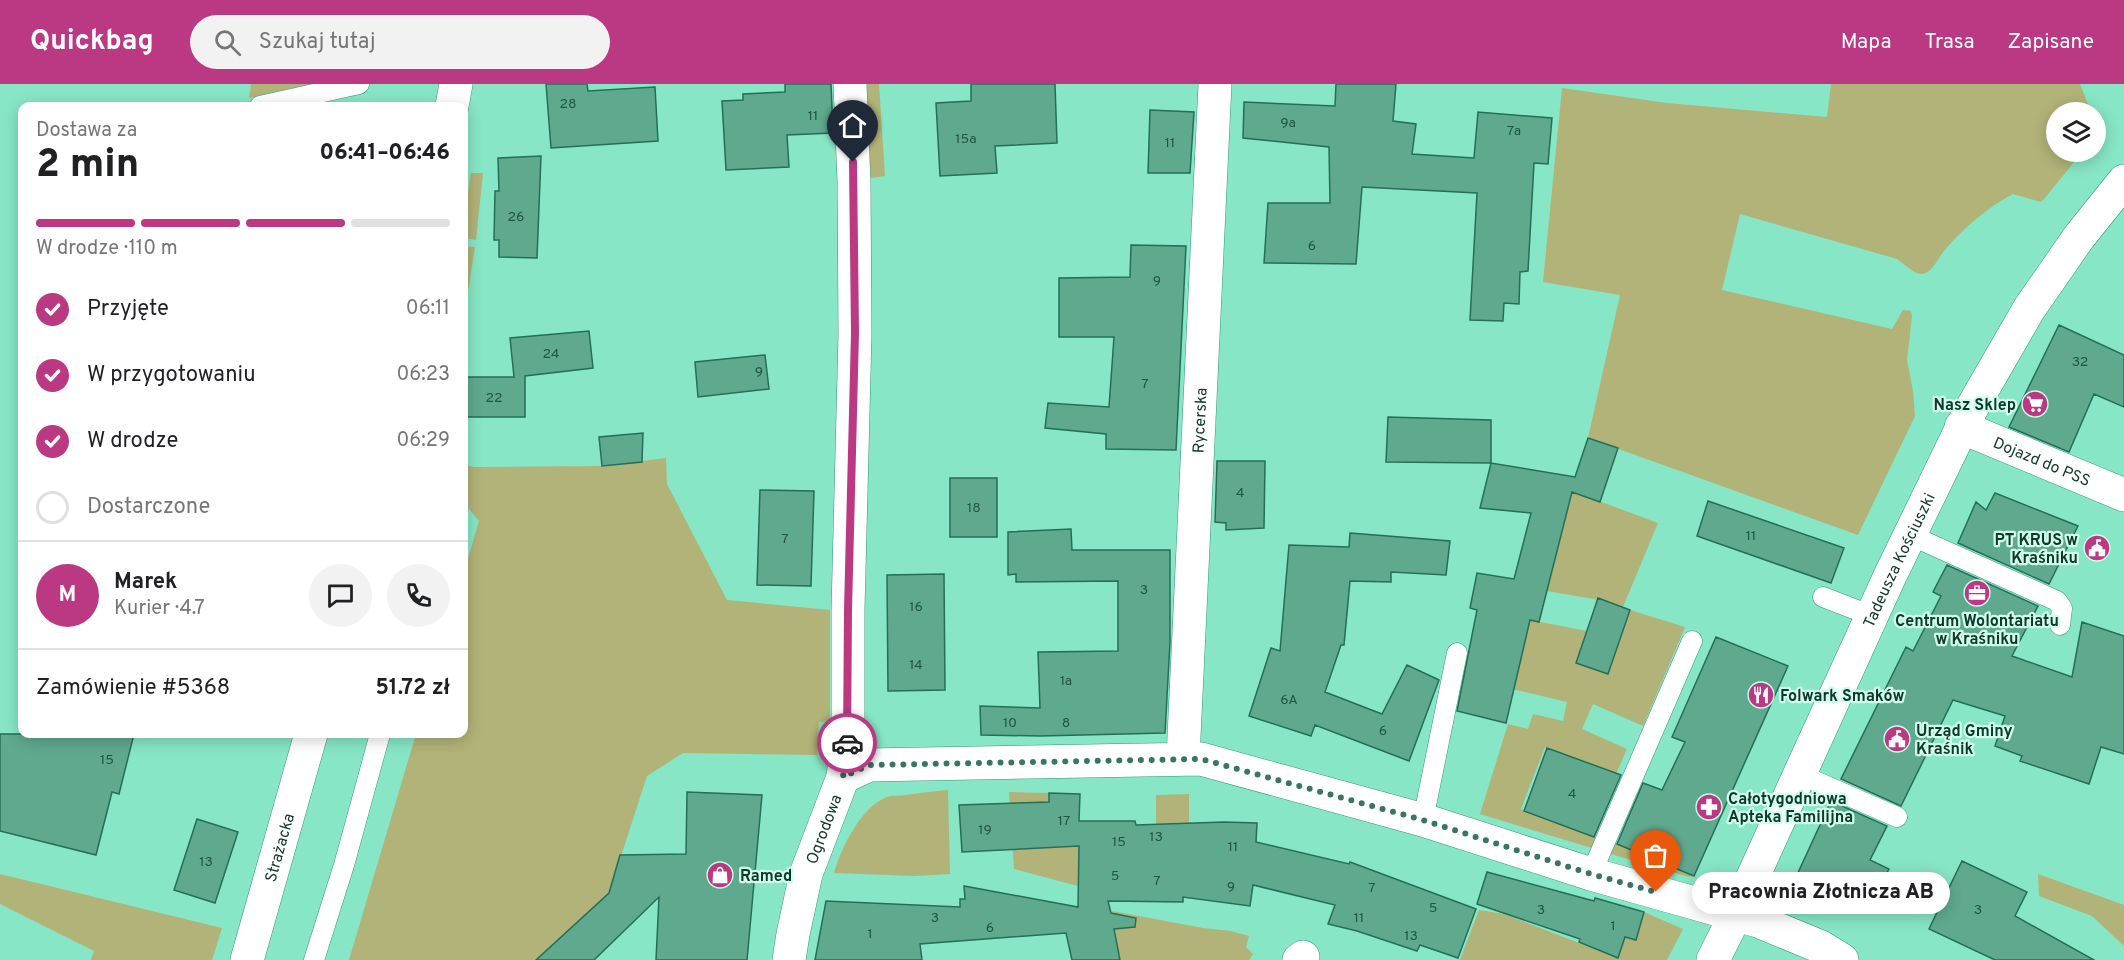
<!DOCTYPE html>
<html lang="pl">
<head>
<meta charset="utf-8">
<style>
	body { margin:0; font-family:Overpass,sans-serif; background:#f2f2f2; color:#202124; height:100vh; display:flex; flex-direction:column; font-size:22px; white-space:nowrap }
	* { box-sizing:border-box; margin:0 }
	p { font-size:20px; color:#757577 }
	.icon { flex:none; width:33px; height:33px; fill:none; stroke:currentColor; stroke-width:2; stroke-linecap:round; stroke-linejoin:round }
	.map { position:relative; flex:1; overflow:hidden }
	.drawer { position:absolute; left:18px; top:18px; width:450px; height:636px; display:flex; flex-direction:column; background:#fff; border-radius:12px; box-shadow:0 3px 15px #0003 }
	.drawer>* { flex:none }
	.controls { position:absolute; left:2046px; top:18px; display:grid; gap:12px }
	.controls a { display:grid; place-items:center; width:60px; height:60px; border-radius:50%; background:#fff; box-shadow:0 3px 15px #0003; font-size:30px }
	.pin { position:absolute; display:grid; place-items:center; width:51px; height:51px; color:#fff; margin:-62px -26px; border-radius:50% 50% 50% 0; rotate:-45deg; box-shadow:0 0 6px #0007 }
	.pin .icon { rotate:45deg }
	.courier { position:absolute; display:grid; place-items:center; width:60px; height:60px; margin:-30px; border:4px solid #ba3982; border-radius:50%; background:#fff; color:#222; box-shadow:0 2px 8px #0007 }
	.bubble { position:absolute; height:42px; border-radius:21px; background:#fff; box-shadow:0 3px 15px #0003; font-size:20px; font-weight:800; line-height:42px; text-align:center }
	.headline em { font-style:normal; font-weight:800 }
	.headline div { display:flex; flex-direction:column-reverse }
	.headline { display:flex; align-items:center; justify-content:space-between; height:102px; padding:0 18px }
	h1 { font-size:39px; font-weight:800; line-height:45px }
	.bar { display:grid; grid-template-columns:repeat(4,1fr); gap:9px 6px; align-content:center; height:72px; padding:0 18px }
	.bar i { height:8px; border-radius:4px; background:#e0e0e0 }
	.bar .on { background:#ba3982 }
	.bar p { grid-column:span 4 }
	.line { display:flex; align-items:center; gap:15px; padding:0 18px; border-top:2px solid #e0e0e0 }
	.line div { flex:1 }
	.round { display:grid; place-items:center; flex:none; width:63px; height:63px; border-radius:32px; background:#f2f2f2 }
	ol { padding:0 18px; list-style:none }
	li { display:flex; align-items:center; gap:18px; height:66px }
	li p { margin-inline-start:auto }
	li .icon { padding:6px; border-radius:50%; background:#ba3982; color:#fff; stroke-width:4 }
	li:last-child { color:#757577 }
	li i { width:33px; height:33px; border:3px solid #e0e0e0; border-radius:50% }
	header { display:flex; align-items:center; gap:36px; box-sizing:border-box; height:84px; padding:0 30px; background:#ba3982; color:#fff }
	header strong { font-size:28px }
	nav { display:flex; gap:33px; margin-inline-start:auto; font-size:21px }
	.search { width:420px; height:54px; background:#f2f2f2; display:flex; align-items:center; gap:15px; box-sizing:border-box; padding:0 21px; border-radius:33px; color:#757577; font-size:22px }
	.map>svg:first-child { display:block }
</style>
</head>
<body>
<header>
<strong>Quickbag</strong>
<div class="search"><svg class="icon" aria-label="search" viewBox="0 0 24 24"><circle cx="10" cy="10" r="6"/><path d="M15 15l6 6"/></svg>Szukaj tutaj</div>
<nav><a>Mapa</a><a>Trasa</a><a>Zapisane</a></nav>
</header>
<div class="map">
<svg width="2124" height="876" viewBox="0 0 2124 876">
	<rect width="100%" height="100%" fill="#87e6c5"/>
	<path fill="#b1b378" d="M251,0h59l-61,14z
		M864,0h15l6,92 -14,2z
		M1831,0h249l11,28h-35v40h26l-37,46 -4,4 -28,-8c-25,13 -51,35 -69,57 -6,7 -12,23 -23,23 -7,0 -18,-11 -24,-15l-157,-45 -18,76 170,39 11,-19 8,1 1,5 -5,44 6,31 2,25 -57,119 -270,-97 32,-143 -77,-13 19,-194 105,15 160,14z
		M471,89h12l-7,67 -12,-2v-22z
		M464,162l11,1 -11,71z
		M666,374l1,26 60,116 103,10v111l-11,1 -2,33 -134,-2 -36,23 -38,117 -73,67h-187l67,-226h48v-162l15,-51 -15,-18v-38l10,2 128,-1z
		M1572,407l86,32 -35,84c-25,-9 -50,-11 -76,-16z
		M1630,526l55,17 -42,99 -50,-22 -11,25 45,20 -11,25 -71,-27 -24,62 78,30 -4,10 -115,-35 28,-90 20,5 5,-15 30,7 4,-19 -106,-25 7,-23 52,8 10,-42 57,11 -11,31 32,12z
		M948,706l2,84 -36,2 -80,-3c7,-25 27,-66 53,-76 5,-2 13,-1 19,-2 14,-2 28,-4 42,-5z
		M1009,708l40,1 -1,54 31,-1 -1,40 -64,-17z
		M1189,710v30h-33v-29z
		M1611,757l83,35 -5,1 -78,-23 -2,-3z
		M0,790l222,54 -10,32h-121l3,-9 -94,-47z
		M2038,790l86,31v41l-32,-30 -53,-20z
		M1479,826l25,4 114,44 7,-21 11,3 8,-28 39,17 -16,31h-207z
		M1112,827l91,17 28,3 18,5 -3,11 7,7 -4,6h-129z"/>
	<path fill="#5fa98f" stroke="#236f58" stroke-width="1.5" d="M546,0h41l1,7 67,-4 3,54 -107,7z
		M785,0h46l2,49 -46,2 2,32 -63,3 -4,-69 21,-1v-6l42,-2z
		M971,0h84l2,59 -62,3 2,27 -57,3 -4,-73 35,-2z
		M1336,0h60l-3,37 23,3 -4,30 62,4 4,-46 74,6 -4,46 -14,-1 -6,108 -8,1 -1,32 -15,-1 -1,18 -33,-1 7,-127 -115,-6 -6,77 -92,-1 4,-60h62l-1,-56 -86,-9 1,-36 91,4z
		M1150,26l44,2 -4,61h-42z
		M541,72l-4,102 -38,-1v-17h-5l1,-49h4l-1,-33z
		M1131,161l55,1 -10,204 -70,-1v-15l-61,-6 3,-25 61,4 5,-70h-55v-59l71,-1z
		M2059,241l65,30v52l-30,-13 -25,58 -60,-25z
		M589,247l4,37 -68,8v41h-61v-40h50l-4,-39z
		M765,271l4,34 -71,8 -3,-35z
		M1388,333l103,3v43l-105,-1z
		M643,349l-1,29 -40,4 -3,-29z
		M1588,354l30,10 -18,54 -28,-10 -33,130 -9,-2 -24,103 -49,-12 20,-101 -7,-2 7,-35 37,6 17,-66 -51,-5 11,-45 84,14z
		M1217,377h48l-1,67 -38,2v-7l-11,-1z
		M950,394h47v59h-47z
		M760,406l54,1 -3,95 -54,-1z
		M1995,409l83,33 -29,58 -91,-41 18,-41 10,8z
		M1708,417l136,47 -13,35 -134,-47z
		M1071,445l1,21h98v92l-5,91 -125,3 -59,-1 -1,-29 60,2 -2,-56 80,-1v-70l-102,1v-8l-8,1v-43z
		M1350,449l100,8 -4,34 -55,-3v10l-41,-1 -6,64h-3l-16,47 57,22 25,-49 32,15 -30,81 -94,-36 -4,11 -62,-20 22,-68 9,3 9,-106 60,2z
		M1947,481l91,41 -26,50 60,21 10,-55 42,14v118l-23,-7 -12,37 -69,-23 2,-5 -27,-10 10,-30 -52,-16 -52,106 -60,-27 65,-132 7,4 28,-55 -8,-4z
		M944,490l1,116 -57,1 -1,-116z
		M1598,514l32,12 -22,64 -32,-11z
		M1716,553l72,29 -94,210 -77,-32 26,-61 19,7 23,-48 -13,-5z
		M0,650h134l-15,60 -7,-2 -16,63 -96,-24z
		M1547,664l74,27 -27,62 -70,-26z
		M687,708l75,3 -15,165h-91l3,-63 -65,63h-58l73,-67 11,-38 66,-1z
		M1049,709l31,1 -1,27h56l1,4 88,-3 33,1 -1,19 93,22 1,-2 126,47 -18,49 -38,-13 -3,6 -60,-20 -29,-7 7,-19 -82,-20 -3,21 -67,-9v5l-75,-1 3,12 25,5 -1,9 -21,2 6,31h-48l-6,-27 -146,11 2,16h-107l11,-59 134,6v-8h5l-1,-13 114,21 1,-61 -117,6 -3,-47 90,-3z
		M1831,717l56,25 -17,34 19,9 -21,39 -71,-33z
		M197,735l41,13 -23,71 -41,-13z
		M1962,777l65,31 -12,24 79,44h-99l-66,-31z
		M1487,788l107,29 1,-3 49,14 -8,28 -11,-3 -7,21 -39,-16 1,-3 -103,-35z"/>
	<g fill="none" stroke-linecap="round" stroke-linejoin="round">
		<defs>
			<path id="lane" d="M260,22l99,-22
				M1910,451l147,66 5,7 -2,17
				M1823,513l49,19
				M1799,690l98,43
				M1423,736l34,-167
				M1591,790l101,-233
				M314,876l30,-95 36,-131"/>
			<g id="street">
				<path id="s1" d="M1961,343l163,68"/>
				<path id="s2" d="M1183,674l32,-674"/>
				<path d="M843,693l26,-12 332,-6 222,61 168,54 167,47 63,26 21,13"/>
				<path id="s3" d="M789,876l4,-26 13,-60 37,-97 5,-42v-125l7,-276 -1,-152 -4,-98"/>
				<path d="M1299,876l4,-3"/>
			</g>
			<g id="secondary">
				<path d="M452,22l4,-22"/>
				<path id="s4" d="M247,876l64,-226"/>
				<path id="s5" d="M1713,876l23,-46 153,-336 80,-165 60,-104 50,-72 45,-56"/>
			</g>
		</defs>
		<use href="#lane" stroke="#34987a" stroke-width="21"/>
		<use href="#street" stroke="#34987a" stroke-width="34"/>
		<use href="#secondary" stroke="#34987a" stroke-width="34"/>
		<use href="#lane" stroke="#fff" stroke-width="20"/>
		<use href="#street" stroke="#fff" stroke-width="33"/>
		<use href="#secondary" stroke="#fff" stroke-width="33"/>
	</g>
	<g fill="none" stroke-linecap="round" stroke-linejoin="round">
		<path stroke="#397662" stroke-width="6" stroke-dasharray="0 10.8" d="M847,659l-4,34 26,-12 332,-6 222,61 168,54 65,18"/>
		<path stroke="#ba3982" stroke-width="8" d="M847,659l1,-133 7,-277 -2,-171"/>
	</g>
	<defs>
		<symbol id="supermarket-disc" viewBox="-11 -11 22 22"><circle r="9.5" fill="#ba3982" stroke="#d0fdec"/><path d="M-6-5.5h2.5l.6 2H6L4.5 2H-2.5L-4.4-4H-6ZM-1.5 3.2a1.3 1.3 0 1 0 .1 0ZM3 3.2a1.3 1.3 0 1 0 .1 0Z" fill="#fff"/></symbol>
		<symbol id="civic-disc" viewBox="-11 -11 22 22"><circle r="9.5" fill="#ba3982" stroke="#d0fdec"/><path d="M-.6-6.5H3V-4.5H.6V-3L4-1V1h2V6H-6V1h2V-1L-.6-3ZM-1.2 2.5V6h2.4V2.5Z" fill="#fff"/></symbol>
		<symbol id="office-disc" viewBox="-11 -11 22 22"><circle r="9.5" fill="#ba3982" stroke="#d0fdec"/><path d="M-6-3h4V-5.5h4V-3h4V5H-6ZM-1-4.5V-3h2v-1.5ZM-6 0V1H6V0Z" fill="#fff"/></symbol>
		<symbol id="restaurant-disc" viewBox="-11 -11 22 22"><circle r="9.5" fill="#ba3982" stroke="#d0fdec"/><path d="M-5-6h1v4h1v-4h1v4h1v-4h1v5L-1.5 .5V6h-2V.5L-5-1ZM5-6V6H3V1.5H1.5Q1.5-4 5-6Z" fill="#fff"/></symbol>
		<symbol id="pharmacy-disc" viewBox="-11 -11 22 22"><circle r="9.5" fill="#ba3982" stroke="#d0fdec"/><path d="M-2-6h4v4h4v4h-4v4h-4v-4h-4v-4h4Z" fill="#fff"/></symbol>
		<symbol id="shop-disc" viewBox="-11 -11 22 22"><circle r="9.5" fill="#ba3982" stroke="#d0fdec"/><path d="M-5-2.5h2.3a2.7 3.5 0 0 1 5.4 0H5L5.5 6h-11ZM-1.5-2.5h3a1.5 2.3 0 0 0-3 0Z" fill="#fff"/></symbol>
	</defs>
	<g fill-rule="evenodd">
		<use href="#supermarket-disc" x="2020" y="305" width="30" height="30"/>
		<use href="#civic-disc" x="2082" y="449" width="30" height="30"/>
		<use href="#office-disc" x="1962" y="494" width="30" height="30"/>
		<use href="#restaurant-disc" x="1746" y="596" width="30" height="30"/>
		<use href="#civic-disc" x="1882" y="640" width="30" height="30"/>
		<use href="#pharmacy-disc" x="1694" y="708" width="30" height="30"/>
		<use href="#shop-disc" x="705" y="776" width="30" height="30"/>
	</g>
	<g text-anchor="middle" stroke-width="4.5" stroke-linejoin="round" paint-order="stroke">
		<g font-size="14" fill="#235545">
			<text x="568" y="24">28</text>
			<text x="813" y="36">11</text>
			<text x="1288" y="43">9a</text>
			<text x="1514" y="51">7a</text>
			<text x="966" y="59">15a</text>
			<text x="1170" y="63">11</text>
			<text x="516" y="137">26</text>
			<text x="1312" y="166">6</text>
			<text x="1157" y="201">9</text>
			<text x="551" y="274">24</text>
			<text x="2080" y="282">32</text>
			<text x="759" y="292">9</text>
			<text x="1145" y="304">7</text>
			<text x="494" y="318">22</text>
			<text x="1240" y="413">4</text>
			<text x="974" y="428">18</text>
			<text x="1751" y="456">11</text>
			<text x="785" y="459">7</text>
			<text x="1144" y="510">3</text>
			<text x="916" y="527">16</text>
			<text x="916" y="585">14</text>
			<text x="1066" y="601">1a</text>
			<text x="1289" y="620">6A</text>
			<text x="1010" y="643">10</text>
			<text x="1066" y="643">8</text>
			<text x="1383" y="651">6</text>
			<text x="107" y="680">15</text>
			<text x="1572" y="714">4</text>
			<text x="1064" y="741">17</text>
			<text x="985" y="750">19</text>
			<text x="1156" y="757">13</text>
			<text x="1119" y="762">15</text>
			<text x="1233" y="767">11</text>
			<text x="206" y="782">13</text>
			<text x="1115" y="796">5</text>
			<text x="1157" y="801">7</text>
			<text x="1231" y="807">9</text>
			<text x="1372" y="808">7</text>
			<text x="1433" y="828">5</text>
			<text x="1541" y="830">3</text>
			<text x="1978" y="830">3</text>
			<text x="935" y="838">3</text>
			<text x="1359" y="838">11</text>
			<text x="1613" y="846">1</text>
			<text x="990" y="848">6</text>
			<text x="870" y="854">1</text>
			<text x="1411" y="856">13</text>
		</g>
		<g font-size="16" font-weight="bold" fill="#0f392c" stroke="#d0fdec" text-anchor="start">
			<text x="2016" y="326" text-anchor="end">Nasz Sklep</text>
			<text x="2078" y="461" text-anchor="end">PT KRUS w<tspan x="2078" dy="18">Kraśniku</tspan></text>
			<text x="1977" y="542" text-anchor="middle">Centrum Wolontariatu<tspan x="1977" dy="18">w Kraśniku</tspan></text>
			<text x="1780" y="617">Folwark Smaków</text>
			<text x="1916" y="652">Urząd Gminy<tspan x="1916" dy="18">Kraśnik</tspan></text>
			<text x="1728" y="720">Całotygodniowa<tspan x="1728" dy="18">Apteka Familijna</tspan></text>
			<text x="740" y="797">Ramed</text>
		</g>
		<g font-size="16" fill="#0f392c" stroke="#d0fdec">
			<text dy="6" stroke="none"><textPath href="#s2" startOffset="338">Rycerska</textPath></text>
			<text dy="6" stroke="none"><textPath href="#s1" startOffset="88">Dojazd do PSS</textPath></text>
			<text dy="6" stroke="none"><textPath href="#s5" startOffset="441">Tadeusza Kościuszki</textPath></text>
			<text dy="6" stroke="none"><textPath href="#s3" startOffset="136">Ogrodowa</textPath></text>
			<text dy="6" stroke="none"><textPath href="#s4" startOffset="117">Strażacka</textPath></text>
		</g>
	</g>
</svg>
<div class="controls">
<a><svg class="icon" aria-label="layers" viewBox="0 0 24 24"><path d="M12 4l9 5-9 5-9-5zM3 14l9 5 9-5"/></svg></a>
</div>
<div class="pin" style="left:1656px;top:808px;background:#ea580c"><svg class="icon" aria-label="bag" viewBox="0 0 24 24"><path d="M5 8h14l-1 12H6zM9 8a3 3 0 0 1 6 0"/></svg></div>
<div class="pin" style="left:853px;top:78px;background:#1f2937"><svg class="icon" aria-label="home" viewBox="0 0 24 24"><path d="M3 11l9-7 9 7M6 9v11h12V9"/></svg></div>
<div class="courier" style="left:847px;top:659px"><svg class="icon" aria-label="car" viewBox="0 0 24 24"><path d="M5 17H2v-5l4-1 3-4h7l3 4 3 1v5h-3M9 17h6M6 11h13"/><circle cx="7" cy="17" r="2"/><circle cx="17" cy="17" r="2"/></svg></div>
<div class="bubble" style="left:1692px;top:788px;width:258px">Pracownia Złotnicza AB</div>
<section class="drawer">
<div class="headline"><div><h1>2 min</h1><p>Dostawa za</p></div><em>06:41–06:46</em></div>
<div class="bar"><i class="on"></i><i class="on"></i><i class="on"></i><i></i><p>W drodze · 110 m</p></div>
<ol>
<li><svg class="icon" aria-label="check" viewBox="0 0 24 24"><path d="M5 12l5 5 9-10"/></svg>Przyjęte<p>06:11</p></li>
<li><svg class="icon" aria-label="check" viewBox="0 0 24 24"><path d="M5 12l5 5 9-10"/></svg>W przygotowaniu<p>06:23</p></li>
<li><svg class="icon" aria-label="check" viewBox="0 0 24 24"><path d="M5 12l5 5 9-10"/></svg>W drodze<p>06:29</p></li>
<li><i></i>Dostarczone</li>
</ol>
<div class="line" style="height:108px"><b class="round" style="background:#ba3982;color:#fff">M</b><div><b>Marek</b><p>Kurier · 4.7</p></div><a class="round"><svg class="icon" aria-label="chat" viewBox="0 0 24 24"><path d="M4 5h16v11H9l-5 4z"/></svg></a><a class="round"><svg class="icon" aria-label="phone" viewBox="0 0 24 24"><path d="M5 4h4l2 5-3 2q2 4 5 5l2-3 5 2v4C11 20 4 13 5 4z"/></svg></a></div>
<div class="line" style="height:78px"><div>Zamówienie #5368</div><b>51.72 zł</b></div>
</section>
</div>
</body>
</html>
